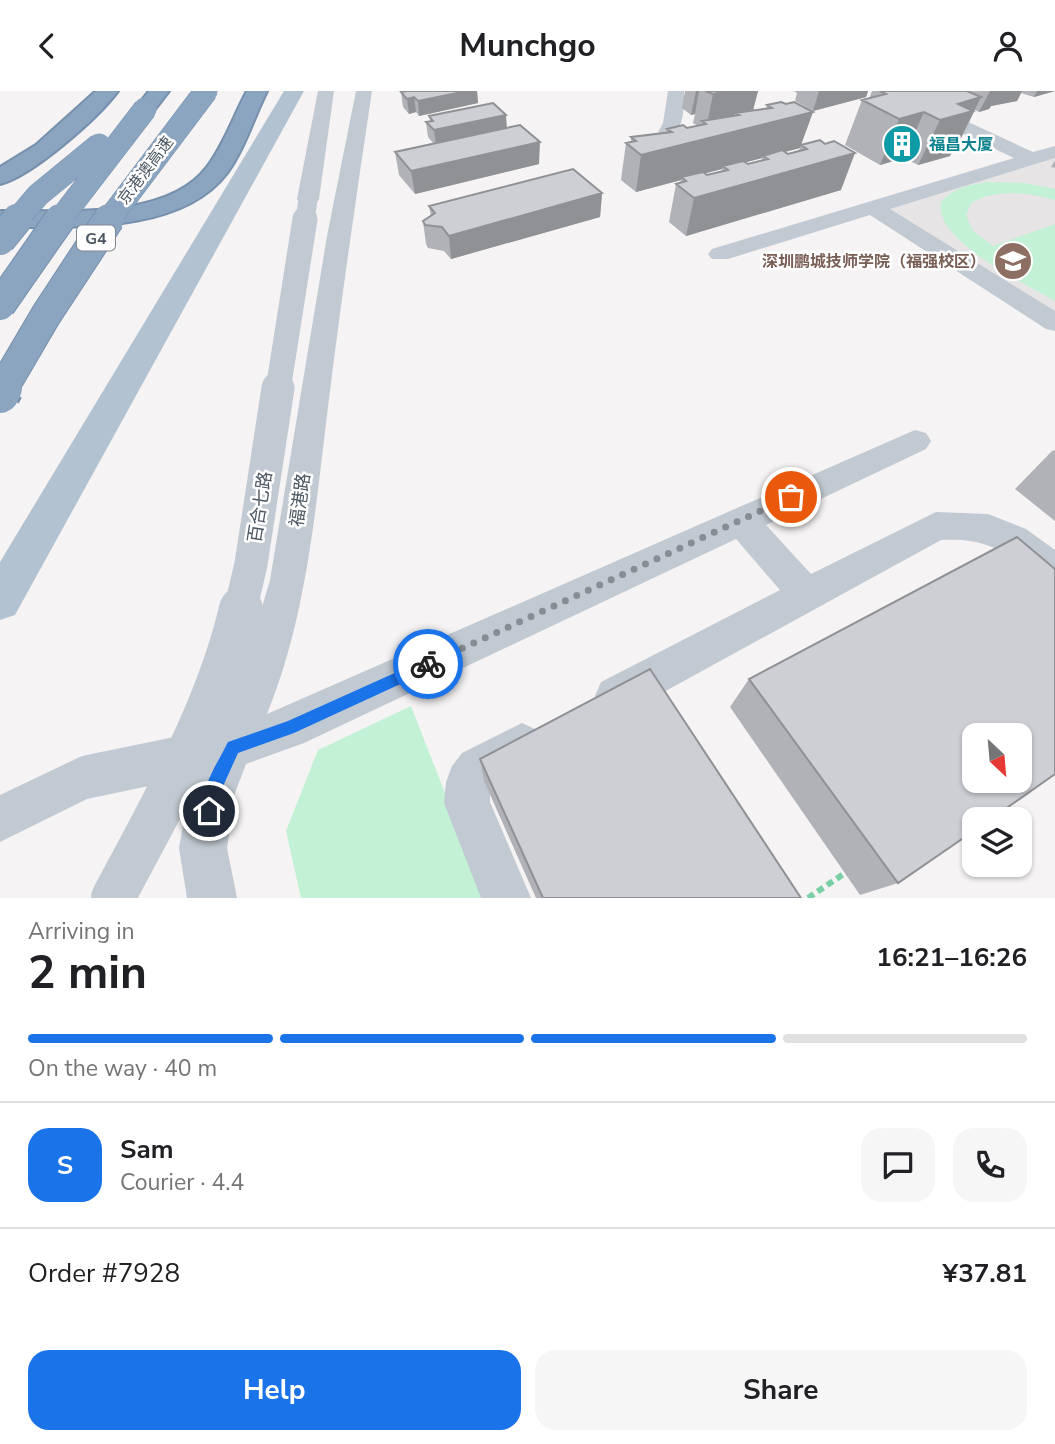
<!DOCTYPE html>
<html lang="en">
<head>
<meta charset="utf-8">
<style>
	body { margin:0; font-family:"Nunito Sans","Noto Sans SC",sans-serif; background:#f6f6f6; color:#202124; height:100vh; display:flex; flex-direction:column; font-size:26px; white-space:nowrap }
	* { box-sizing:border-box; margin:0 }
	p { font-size:23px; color:#757577 }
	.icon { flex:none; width:38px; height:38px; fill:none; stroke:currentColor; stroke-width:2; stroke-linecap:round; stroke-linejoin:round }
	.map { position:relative; height:807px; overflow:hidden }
	.drawer { display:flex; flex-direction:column; background:#fff; flex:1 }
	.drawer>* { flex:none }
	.needle { width:46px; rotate:154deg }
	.controls { position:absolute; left:962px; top:632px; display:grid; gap:14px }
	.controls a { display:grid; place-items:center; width:70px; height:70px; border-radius:14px; background:#fff; box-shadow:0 2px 5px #0004; font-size:35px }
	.pin { position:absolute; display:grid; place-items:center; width:60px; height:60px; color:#fff; margin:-30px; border:4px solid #fff; border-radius:50%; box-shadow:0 2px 7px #0007 }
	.courier { position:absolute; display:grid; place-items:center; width:70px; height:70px; margin:-35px; border:5px solid #1a73e8; border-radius:50%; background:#fff; color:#222; box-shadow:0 2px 9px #0007 }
	.summary em { font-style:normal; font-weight:700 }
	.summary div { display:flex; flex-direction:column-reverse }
	.summary { display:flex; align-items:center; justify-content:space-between; height:119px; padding:0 28px }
	h1 { font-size:46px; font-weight:700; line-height:52px }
	.bar { display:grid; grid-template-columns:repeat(4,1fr); gap:10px 7px; align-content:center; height:84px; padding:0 28px }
	.bar i { height:9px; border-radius:5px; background:#e0e0e0 }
	.bar .active { background:#1a73e8 }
	.bar p { grid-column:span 4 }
	.line { display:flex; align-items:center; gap:18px; padding:0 28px; border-top:2px solid #e0e0e0 }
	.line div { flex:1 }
	.round { display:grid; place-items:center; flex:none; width:74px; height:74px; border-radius:21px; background:#f6f6f6 }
	.cta { display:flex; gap:14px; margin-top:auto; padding:14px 28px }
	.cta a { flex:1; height:80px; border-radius:21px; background:#1a73e8; color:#fff; font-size:28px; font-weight:700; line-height:80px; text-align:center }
	.cta a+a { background:#f6f6f6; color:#202124 }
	header { display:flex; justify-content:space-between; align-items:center; height:91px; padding:0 28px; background:#fff; font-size:32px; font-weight:700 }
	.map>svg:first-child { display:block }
</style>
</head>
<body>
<header><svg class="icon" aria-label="back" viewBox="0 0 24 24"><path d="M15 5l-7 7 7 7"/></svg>Munchgo<svg class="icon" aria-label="person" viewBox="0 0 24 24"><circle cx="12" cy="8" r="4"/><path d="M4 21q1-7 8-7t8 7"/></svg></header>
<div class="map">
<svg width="1055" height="807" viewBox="0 0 1055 807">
	<rect width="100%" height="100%" fill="#f5f3f3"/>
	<path fill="#e6e4e5" d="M1055,67v154l-167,-103z"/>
	<path fill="#c3f1d5" d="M987,91l37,1 31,6v11c-26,-7 -59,-12 -84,3l-5,12 7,16 20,15 62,-22v77c-30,-18 -122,-60 -114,-99 12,-14 28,-17 46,-20z
		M411,615l75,192h-185l-15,-67 32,-81z"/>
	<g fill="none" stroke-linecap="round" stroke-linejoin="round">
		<defs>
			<path id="highway" d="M96,0h22c-20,27 -86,85 -118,93v-17l36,-22z
				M149,0h20l-17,22h-14l-3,-4z
				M247,0h20c-13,26 -23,59 -40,82 -47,62 -157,53 -227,54v-16c60,-1 167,10 207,-44 17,-22 27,-52 40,-76z"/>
		</defs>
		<use href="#highway" stroke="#7690ad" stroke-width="4"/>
		<path stroke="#7ad0a6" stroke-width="6" stroke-dasharray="7 4.5" stroke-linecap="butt" d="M808,807l37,-25"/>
		<path fill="#c1cad2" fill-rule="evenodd" d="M318,0h16l-15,108 -3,5h-16l-3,-5z
			M356,0h16c-16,105 -31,211 -44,316 -13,104 -21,209 -61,307l648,-284 11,3 5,8 -5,8 -160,76 45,49 125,-62 52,2 38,15 29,21v37c-13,-5 -21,-13 -32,-21 -26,-21 -48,-28 -82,-26l-310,170 -15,6 -15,-6 -6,-14 6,-14 179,-92 -44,-51 -432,204 -58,21 -11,29 -8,55 10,50h-50l-8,-50 10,-55 7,-17 -109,23 -87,43v-47l82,-39 136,-28 24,-54 28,-94 57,-344z
			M668,0h16c2,26 -6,45 -20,66l-7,2 -10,-6 16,-30z
			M879,0h22l132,61 22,-6v12l-165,51 165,102v20l-9,-2 -176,-114 -142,44h-16l-4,-5 4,-5 302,-91 -133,-63z
			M522,632l15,7 7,15 -7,15 -43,25 -4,4v13l41,96h-50l-37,-95 2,-21 6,-16 10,-13z"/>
		<path fill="#b3c2d1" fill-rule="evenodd" d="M284,0h20l-289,524 -15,5v-58z"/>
		<use href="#highway" fill="#8ba5c1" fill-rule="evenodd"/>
		<defs>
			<path id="highway-bridge-far2" d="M16,130l22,-26 61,-50
				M59,130l86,-112
				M108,130l98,-130"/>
			<path id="highway-bridge-far1" d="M0,149l17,-21
				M0,214l60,-86
				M2,299l44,-75 63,-96"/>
			<path id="highway-bridge" d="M0,303l3,-6"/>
		</defs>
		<use href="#highway-bridge-far2" stroke="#7690ad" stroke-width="24" stroke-linecap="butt"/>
		<use href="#highway-bridge-far1" stroke="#7690ad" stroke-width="32" stroke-linecap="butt"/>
		<use href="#highway-bridge" stroke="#7690ad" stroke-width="42" stroke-linecap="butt"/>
		<path stroke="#c1cad2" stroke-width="19" d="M305,130l3,-22"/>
		<path stroke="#c1cad2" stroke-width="25" d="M278,299l27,-171"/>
		<path stroke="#c1cad2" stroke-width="33" d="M240,520l11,-47 27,-176"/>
		<path stroke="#c1cad2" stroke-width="44" d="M113,807c49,-93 104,-186 128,-289"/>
		<use href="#highway-bridge-far2" stroke="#8ba5c1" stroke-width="23"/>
		<use href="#highway-bridge-far1" stroke="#8ba5c1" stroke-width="30"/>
		<use href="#highway-bridge" stroke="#8ba5c1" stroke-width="38"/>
	</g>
	<path fill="#b0b2b7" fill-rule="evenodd" d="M407,0h70l1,12 -59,13 -3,-4 -7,2 -6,-7 -2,-15z
		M685,0h73l-5,19 13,-2 1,-3 14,-3 21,43 18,-5 21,50 -155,46 -17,-14 7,-38 4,-1 1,-3 -45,12 -15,-12 5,-37 5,-1v-5l35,-4 1,-4 20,-1 11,-2 -5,-3 2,-9 -4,1 -9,-7zM800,57l-1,2 -11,4 -3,-2zM762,67v3l-14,3 -2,-2zM722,78v2l-15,4 -2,-2z
		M794,0h74l-2,6 -53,14 -18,-10 2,-8z
		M872,0h183l-21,6 -13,-4 -4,8 -26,5 -2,3 -10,3 -4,-2 -16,32 -2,1 -7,13 -32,9 -14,-7 -24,7 -35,-20 17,-45 7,-1z
		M429,25l78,12 32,36 -124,30 -16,-19 -4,-23 39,-8 -6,-7 -2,-15 4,-1z
		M1055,69v8l-4,-1z
		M602,102l-2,24 -149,42 -7,-8 -16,-3 -2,-4 -3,-23 8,-5 -2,-10z
		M1055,359v71l-40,-32 37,-38z
		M749,588l149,204 -38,12 -130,-188z
		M480,668l321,139h-265l-52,-117z"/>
	<path fill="#909195" d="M467,0h10l1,12 -59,13 -1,-15z
		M696,0h3l-4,23 -4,1z
		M722,0h36l-7,27 -12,-3 -4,-2 -2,8 -27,8 7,-35z
		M819,0h49l-2,6 -53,14z
		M990,0h32l-5,10 -26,5 -2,3 -10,3z
		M1037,0h18l-21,6z
		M414,6l2,15 -7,2 -2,-15z
		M981,6l-22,45 -2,1 -7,13 -32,9 22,-45 18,-16z
		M813,21l-13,36 -35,9 -2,-1 -1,2 -37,10 -2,-2 -1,3 -38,10 -3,-2v3l-45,12 5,-37z
		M924,21l-20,46 -24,7 19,-46z
		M506,24l1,15 -71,15 -2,-15z
		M540,51l-1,22 -124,30 -4,-23z
		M855,62l-14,37 -155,46 8,-38z
		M602,102l-2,24 -149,42 -2,-23z"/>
	<path fill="#cdcfd5" stroke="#909195" stroke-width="2" fill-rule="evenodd" d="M407,0h60l-49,10 -4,-4 -7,2 -6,-7z
		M705,0h20l-12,3z
		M880,0h87l14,6 -23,7 15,7 -33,9 -16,-8 -25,7 -37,-19 24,-6z
		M781,11l5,2 8,-2 19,10 -172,43 -15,-12 10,-2 -5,-4 41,-5 -5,-3 16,-4 4,3 19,-4 -4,-3 37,-6 -4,-2 37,-5 -5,-3z
		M493,12l13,12 -72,15 -8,-8 7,-1 -4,-5z
		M520,34l20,17 -129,29 -16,-19z
		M820,49l5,4 9,-3 21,12 -161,45 -18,-14 10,-3 -5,-4 22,-5 4,3 21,-5 -5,-4 20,-5 5,3 20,-5 -5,-3 19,-6 6,4 19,-5 -6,-4z
		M573,78l29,24 -153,43 -7,-9 -17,-2 -2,-4 12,-8 -6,-7z
		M1017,446l38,32v205l-64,45h-16v11l-77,53 -149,-204zM975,644h45v46h-45z
		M650,578l151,229h-258l-63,-139z"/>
	<path fill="#1a73e8" d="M428,567l7,6 -2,5 -139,64 -56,20 -18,40 -5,24 -6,2 -5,-2c-9,-22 15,-56 24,-75l60,-21z"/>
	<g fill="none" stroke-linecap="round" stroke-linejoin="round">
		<path stroke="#868d94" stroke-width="7" stroke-dasharray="0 12.6" d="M428,573l363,-167"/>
	</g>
	<defs>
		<symbol id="building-disc" viewBox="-11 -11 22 22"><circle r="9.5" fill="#0f9aa8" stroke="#fff"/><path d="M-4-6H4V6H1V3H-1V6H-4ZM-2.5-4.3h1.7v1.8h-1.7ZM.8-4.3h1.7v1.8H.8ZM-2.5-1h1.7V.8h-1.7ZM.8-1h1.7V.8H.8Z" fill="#fff"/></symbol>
		<symbol id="university-disc" viewBox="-11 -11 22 22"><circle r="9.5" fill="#8d6e63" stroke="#fff"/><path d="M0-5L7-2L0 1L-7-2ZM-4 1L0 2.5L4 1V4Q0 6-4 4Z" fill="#fff"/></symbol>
	</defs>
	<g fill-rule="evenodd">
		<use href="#building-disc" x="880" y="31" width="44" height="44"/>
		<use href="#university-disc" x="991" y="148" width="44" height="44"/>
	</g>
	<g text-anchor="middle" stroke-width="5" stroke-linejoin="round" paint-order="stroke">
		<g font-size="16" font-weight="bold" fill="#0d838f" stroke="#fff" text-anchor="start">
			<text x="929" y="59">福昌大厦</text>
		</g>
		<g font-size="16" fill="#4a5661" stroke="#fff">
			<text transform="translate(145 79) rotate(-53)" y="6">京港澳高速</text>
		</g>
		<rect fill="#fff" stroke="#808990" stroke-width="2" x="77" y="134.5" width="38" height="25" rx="5"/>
		<g font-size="16" font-weight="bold" fill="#4a5661">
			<text x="96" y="153">G4</text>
		</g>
		<g font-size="16" font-weight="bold" fill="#785e54" stroke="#fff" text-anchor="end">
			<text x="986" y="176">深圳鹏城技师学院（福强校区）</text>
		</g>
		<g font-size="18" fill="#4a5661" stroke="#fff">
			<text transform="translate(300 409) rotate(-82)" y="6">福港路</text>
			<text transform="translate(260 416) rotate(-81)" y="6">百合七路</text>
		</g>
	</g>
</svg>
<div class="controls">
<a><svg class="needle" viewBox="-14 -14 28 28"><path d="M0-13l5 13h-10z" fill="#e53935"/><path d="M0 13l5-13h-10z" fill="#757577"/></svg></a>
<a><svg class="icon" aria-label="layers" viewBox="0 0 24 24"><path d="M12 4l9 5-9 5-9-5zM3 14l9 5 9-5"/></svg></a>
</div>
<div class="pin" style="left:791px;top:406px;background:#ea580c"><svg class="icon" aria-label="bag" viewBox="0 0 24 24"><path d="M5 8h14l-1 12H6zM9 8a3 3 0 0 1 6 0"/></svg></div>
<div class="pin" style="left:209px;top:720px;background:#1f2937"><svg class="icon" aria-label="home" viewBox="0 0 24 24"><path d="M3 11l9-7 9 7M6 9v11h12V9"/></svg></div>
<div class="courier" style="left:428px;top:573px"><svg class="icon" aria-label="bike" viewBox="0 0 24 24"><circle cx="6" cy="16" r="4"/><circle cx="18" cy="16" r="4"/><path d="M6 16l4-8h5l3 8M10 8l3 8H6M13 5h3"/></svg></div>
</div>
<section class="drawer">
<div class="summary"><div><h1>2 min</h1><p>Arriving in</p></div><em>16:21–16:26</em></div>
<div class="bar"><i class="active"></i><i class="active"></i><i class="active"></i><i></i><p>On the way · 40 m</p></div>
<div class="line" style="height:126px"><b class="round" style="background:#1a73e8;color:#fff">S</b><div><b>Sam</b><p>Courier · 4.4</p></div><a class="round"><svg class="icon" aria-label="chat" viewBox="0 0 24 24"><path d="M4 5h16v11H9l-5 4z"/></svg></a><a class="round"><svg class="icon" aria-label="phone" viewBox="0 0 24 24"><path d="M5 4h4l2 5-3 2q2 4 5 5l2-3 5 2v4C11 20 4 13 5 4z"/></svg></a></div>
<div class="line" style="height:91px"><div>Order #7928</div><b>¥37.81</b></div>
<div class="cta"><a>Help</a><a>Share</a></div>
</section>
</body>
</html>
